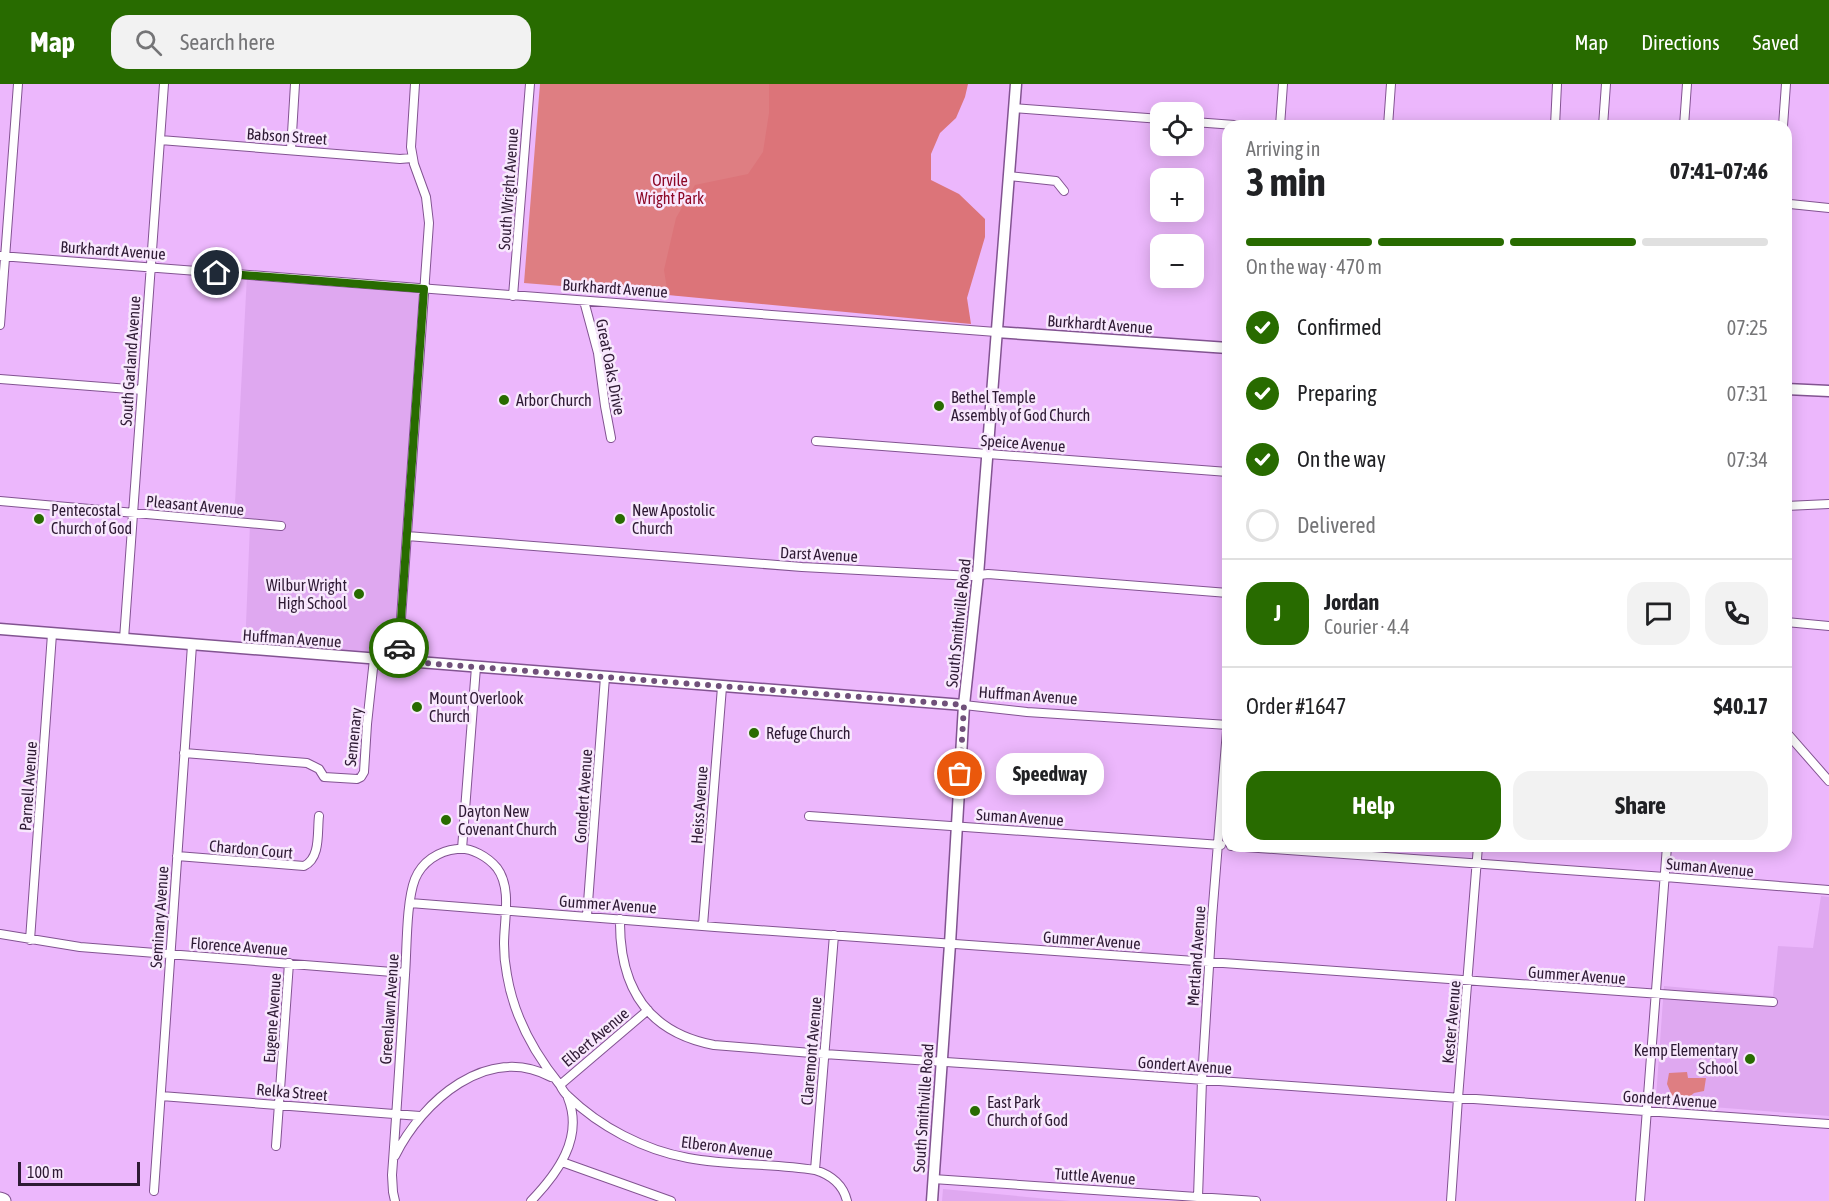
<!DOCTYPE html>
<html lang="en">
<head>
<meta charset="utf-8">
<style>
	body { margin:0; font-family:"Asap Condensed",sans-serif; background:#f2f2f2; color:#202124; height:100vh; display:flex; flex-direction:column; font-size:22px; white-space:nowrap }
	* { box-sizing:border-box; margin:0 }
	p { font-size:20px; color:#757577 }
	.icon { flex:none; width:33px; height:33px; fill:none; stroke:currentColor; stroke-width:2; stroke-linecap:round; stroke-linejoin:round }
	.map { position:relative; flex:1; overflow:hidden }
	.panel { position:absolute; left:1222px; top:36px; width:570px; height:732px; display:flex; flex-direction:column; background:#fff; border-radius:18px; box-shadow:0 3px 15px #0003 }
	.panel>* { flex:none }
	.tools { position:absolute; left:1150px; top:18px; display:grid; gap:12px }
	.tools a { display:grid; place-items:center; width:54px; height:54px; border-radius:12px; background:#fff; box-shadow:0 3px 15px #0003; font-size:30px }
	.scale { position:absolute; left:18px; bottom:15px; width:122px; box-sizing:border-box; padding-left:6px; border:3px solid #2e1a34; border-top:0; font-size:16px; line-height:21px; white-space:nowrap; color:#2e1a34; -webkit-text-stroke:4px #f8e8fd; paint-order:stroke }
	.pin { position:absolute; display:grid; place-items:center; width:51px; height:51px; color:#fff; margin:-26px; border:3px solid #fff; border-radius:50%; box-shadow:0 2px 6px #0007 }
	.courier { position:absolute; display:grid; place-items:center; width:60px; height:60px; margin:-30px; border:4px solid #286b00; border-radius:50%; background:#fff; color:#222; box-shadow:0 2px 8px #0007 }
	.bubble { position:absolute; height:42px; border-radius:18px; background:#fff; box-shadow:0 3px 15px #0003; font-size:20px; font-weight:700; line-height:42px; text-align:center }
	.head em { font-style:normal; font-weight:700 }
	.head div { display:flex; flex-direction:column-reverse }
	.head { display:flex; align-items:center; justify-content:space-between; height:102px; padding:0 24px }
	h1 { font-size:39px; font-weight:700; line-height:45px }
	.bar { display:grid; grid-template-columns:repeat(4,1fr); gap:9px 6px; align-content:center; height:72px; padding:0 24px }
	.bar i { height:8px; border-radius:4px; background:#e0e0e0 }
	.bar .current { background:#286b00 }
	.bar p { grid-column:span 4 }
	.line { display:flex; align-items:center; gap:15px; padding:0 24px; border-top:2px solid #e0e0e0 }
	.line div { flex:1 }
	.round { display:grid; place-items:center; flex:none; width:63px; height:63px; border-radius:18px; background:#f2f2f2 }
	ol { padding:0 24px; list-style:none }
	li { display:flex; align-items:center; gap:18px; height:66px }
	li p { margin-inline-start:auto }
	li .icon { padding:6px; border-radius:50%; background:#286b00; color:#fff; stroke-width:4 }
	li:last-child { color:#757577 }
	li i { width:33px; height:33px; border:3px solid #e0e0e0; border-radius:50% }
	.primary-button { display:flex; gap:12px; margin-top:auto; padding:12px 24px }
	.primary-button a { flex:1; height:69px; border-radius:18px; background:#286b00; color:#fff; font-size:24px; font-weight:700; line-height:69px; text-align:center }
	.primary-button a+a { background:#f2f2f2; color:#202124 }
	header { display:flex; align-items:center; gap:36px; box-sizing:border-box; height:84px; padding:0 30px; background:#286b00; color:#fff }
	header strong { font-size:28px }
	nav { display:flex; gap:33px; margin-inline-start:auto; font-size:21px }
	.search { width:420px; height:54px; background:#f2f2f2; display:flex; align-items:center; gap:15px; box-sizing:border-box; padding:0 21px; border-radius:18px; color:#757577; font-size:22px }
	.map>svg:first-child { display:block }
</style>
</head>
<body>
<header>
<strong>Map</strong>
<div class="search"><svg class="icon" aria-label="search" viewBox="0 0 24 24"><circle cx="10" cy="10" r="6"/><path d="M15 15l6 6"/></svg>Search here</div>
<nav><a>Map</a><a>Directions</a><a>Saved</a></nav>
</header>
<div class="map">
<svg width="1829" height="1117" viewBox="0 0 1829 1117">
	<rect width="100%" height="100%" fill="#ecb7fc"/>
	<path fill="#dfa8f0" d="M247,191l177,14 -26,372 -153,-12 5,-125 -16,-2z
		M1821,812l8,1v219l-168,-13 -5,-5 8,-112 109,10 5,-50 35,2z
		M943,1105l127,12h-128z"/>
	<path fill="#de7e82" d="M540,0h250l-16,219 -250,-20z
		M1687,988l1,6h18l-2,13 -10,2 -8,7 -13,-2 -6,-14 2,-11z"/>
	<path fill="#dc7479" d="M769,0h199l-3,13 -9,21 -16,15 -9,21v26l28,14 26,25v18l-18,61 4,26 -303,-29 -4,-25 12,-52 19,-33 53,-11 15,-22 6,-39z"/>
	<g fill="none" stroke-linecap="round" stroke-linejoin="round">
		<defs>
			<path id="minor" d="M1014,24l147,11
				M1194,38l54,4
				M1280,42l3,-42
				M1388,42l3,-42
				M1555,42l2,-42
				M1603,42l3,-42
				M1684,42l3,-42
				M1783,42l3,-42
				M160,56l240,19 12,-1
				M291,66l4,-66
				M1009,92l47,5 8,10
				M1786,118l4,2 39,4
				M0,172l996,76
				M513,212l17,-212
				M584,217l14,52 7,53 6,32
				M0,241l18,-241
				M0,295l142,11
				M816,357l412,31
				M0,417l281,25
				M1786,422l43,-2
				M407,452l395,31 170,9 16,-2 240,19
				M1786,538l43,4
				M124,555l40,-555
				M398,577l31,-438 -3,-26 -12,-33 -3,-17 4,-63
				M964,621l63,7 201,13
				M1786,648l43,49
				M184,669l123,10 12,6 5,8 33,2 4,-2 3,-5 3,-48 7,-65
				M809,732l412,29
				M1231,762l434,31 164,13
				M462,765l14,-182
				M177,772l127,10c17,-8 13,-34 15,-50
				M410,819l305,24 1058,75
				M587,832l18,-239
				M620,835c-1,67 26,113 94,126l110,9 197,13 808,57
				M703,841l19,-238
				M0,850l80,13 325,26
				M30,856l22,-306
				M560,1001l88,-75
				M161,1012l259,20
				M276,1062l13,-183
				M395,1072c27,-55 93,-113 156,-79
				M562,1078l109,39
				M815,1086l19,-235
				M933,1095l323,22
				M154,1107l38,-546
				M1198,1113l4,-117 10,-162 16,-200
				M395,1117l-2,-9 -1,-17c5,-67 9,-134 13,-200 2,-26 1,-73 10,-96 7,-17 23,-28 42,-30 14,-2 31,8 40,19 15,20 7,52 7,76 0,10 1,21 3,31 7,42 27,78 53,110 2,4 4,8 8,11 32,31 76,54 120,62 42,8 85,5 127,12 16,5 28,14 32,31
				M531,1117c26,-27 53,-63 37,-103
				M1451,1117l7,-103 20,-252
				M1640,1117l27,-355"/>
			<path id="tertiary" d="M996,248l232,16
				M1786,305l43,2
				M0,545l964,76"/>
			<path id="secondary" d="M932,1117l18,-257 14,-239 14,-130 38,-491"/>
			<path id="motorway" d="M0,1116l3,1"/>
		</defs>
		<use href="#minor" stroke="#825391" stroke-width="10"/>
		<use href="#tertiary" stroke="#825391" stroke-width="13"/>
		<use href="#secondary" stroke="#825391" stroke-width="13"/>
		<use href="#motorway" stroke="#825391" stroke-width="17"/>
		<use href="#minor" stroke="#fff" stroke-width="8"/>
		<use href="#tertiary" stroke="#fff" stroke-width="10"/>
		<use href="#secondary" stroke="#fff" stroke-width="10"/>
		<use href="#motorway" stroke="#fff" stroke-width="15"/>
	</g>
	<g fill="none" stroke-linecap="round" stroke-linejoin="round">
		<path stroke="#70517a" stroke-width="6" stroke-dasharray="0 10.8" d="M399,564l-1,13 566,44 -4,69"/>
		<path stroke="#286b00" stroke-width="8" d="M217,189l207,16 -25,359"/>
	</g>
	<g fill="#286b00" stroke="#f8e8fd" stroke-width="2">
		<circle cx="504" cy="316" r="6"/>
		<circle cx="939" cy="322" r="6"/>
		<circle cx="39" cy="435" r="6"/>
		<circle cx="620" cy="435" r="6"/>
		<circle cx="359" cy="510" r="6"/>
		<circle cx="417" cy="623" r="6"/>
		<circle cx="754" cy="649" r="6"/>
		<circle cx="446" cy="736" r="6"/>
		<circle cx="1750" cy="975" r="6"/>
		<circle cx="975" cy="1027" r="6"/>
	</g>
	<g text-anchor="middle" stroke-width="5" stroke-linejoin="round" paint-order="stroke">
		<g font-size="16" fill="#2e1a34" stroke="#f8e8fd">
			<text transform="translate(287 52) rotate(4)" y="6">Babson Street</text>
			<text transform="translate(508 105) rotate(-86)" y="6">South Wright Avenue</text>
			<text transform="translate(113 166) rotate(4)" y="6">Burkhardt Avenue</text>
			<text transform="translate(615 204) rotate(4)" y="6">Burkhardt Avenue</text>
			<text transform="translate(1100 240) rotate(4)" y="6">Burkhardt Avenue</text>
			<text transform="translate(130 277) rotate(-86)" y="6">South Garland Avenue</text>
			<text transform="translate(611 283) rotate(79)" y="6">Great Oaks Drive</text>
			<text transform="translate(1023 359) rotate(4)" y="6">Speice Avenue</text>
			<text transform="translate(195 421) rotate(5)" y="6">Pleasant Avenue</text>
			<text transform="translate(819 470) rotate(3)" y="6">Darst Avenue</text>
			<text transform="translate(958 539) rotate(-84)" y="6">South Smithville Road</text>
			<text transform="translate(292 554) rotate(4)" y="6">Huffman Avenue</text>
			<text transform="translate(1028 611) rotate(4)" y="6">Huffman Avenue</text>
			<text transform="translate(353 653) rotate(-84)" y="6">Semenary</text>
			<text transform="translate(28 702) rotate(-86)" y="6">Parnell Avenue</text>
			<text transform="translate(583 712) rotate(-86)" y="6">Gondert Avenue</text>
			<text transform="translate(699 721) rotate(-86)" y="6">Heiss Avenue</text>
			<text transform="translate(1020 733) rotate(4)" y="6">Suman Avenue</text>
			<text transform="translate(251 765) rotate(5)" y="6">Chardon Court</text>
			<text transform="translate(1710 783) rotate(5)" y="6">Suman Avenue</text>
			<text transform="translate(608 820) rotate(4)" y="6">Gummer Avenue</text>
			<text transform="translate(159 833) rotate(-86)" y="6">Seminary Avenue</text>
			<text transform="translate(1092 856) rotate(4)" y="6">Gummer Avenue</text>
			<text transform="translate(239 862) rotate(4)" y="6">Florence Avenue</text>
			<text transform="translate(1196 872) rotate(-86)" y="6">Mertland Avenue</text>
			<text transform="translate(1577 891) rotate(4)" y="6">Gummer Avenue</text>
			<text transform="translate(389 925) rotate(-86)" y="6">Greenlawn Avenue</text>
			<text transform="translate(272 934) rotate(-86)" y="6">Eugene Avenue</text>
			<text transform="translate(1451 938) rotate(-85)" y="6">Kester Avenue</text>
			<text transform="translate(595 953) rotate(-40)" y="6">Elbert Avenue</text>
			<text transform="translate(811 967) rotate(-85)" y="6">Claremont Avenue</text>
			<text transform="translate(1185 981) rotate(4)" y="6">Gondert Avenue</text>
			<text transform="translate(292 1008) rotate(5)" y="6">Relka Street</text>
			<text transform="translate(1670 1015) rotate(4)" y="6">Gondert Avenue</text>
			<text transform="translate(923 1024) rotate(-86)" y="6">South Smithville Road</text>
			<text transform="translate(727 1063) rotate(7)" y="6">Elberon Avenue</text>
			<text transform="translate(1095 1092) rotate(4)" y="6">Tuttle Avenue</text>
		</g>
		<g font-size="16" fill="#8d0827" stroke="#f8e8fd">
			<text x="670" y="102">Orvile<tspan x="670" dy="18">Wright Park</tspan></text>
		</g>
		<g font-size="16" fill="#2e1a34" stroke="#f8e8fd" text-anchor="start">
			<text x="951" y="319">Bethel Temple<tspan x="951" dy="18">Assembly of God Church</tspan></text>
			<text x="516" y="322">Arbor Church</text>
			<text x="51" y="432">Pentecostal<tspan x="51" dy="18">Church of God</tspan></text>
			<text x="632" y="432">New Apostolic<tspan x="632" dy="18">Church</tspan></text>
			<text x="347" y="507" text-anchor="end">Wilbur Wright<tspan x="347" dy="18">High School</tspan></text>
			<text x="429" y="620">Mount Overlook<tspan x="429" dy="18">Church</tspan></text>
			<text x="766" y="655">Refuge Church</text>
			<text x="458" y="733">Dayton New<tspan x="458" dy="18">Covenant Church</tspan></text>
			<text x="1738" y="972" text-anchor="end">Kemp Elementary<tspan x="1738" dy="18">School</tspan></text>
			<text x="987" y="1024">East Park<tspan x="987" dy="18">Church of God</tspan></text>
		</g>
	</g>
</svg>
<div class="tools">
<a><svg class="icon" aria-label="locate" viewBox="0 0 24 24"><circle cx="12" cy="12" r="6"/><path d="M12 2v4M12 18v4M2 12h4M18 12h4"/></svg></a>
<a>+</a>
<a>−</a>
</div>
<div class="scale">100 m</div>
<div class="pin" style="left:960px;top:690px;background:#ea580c"><svg class="icon" aria-label="bag" viewBox="0 0 24 24"><path d="M5 8h14l-1 12H6zM9 8a3 3 0 0 1 6 0"/></svg></div>
<div class="pin" style="left:217px;top:189px;background:#1f2937"><svg class="icon" aria-label="home" viewBox="0 0 24 24"><path d="M3 11l9-7 9 7M6 9v11h12V9"/></svg></div>
<div class="courier" style="left:399px;top:564px"><svg class="icon" aria-label="car" viewBox="0 0 24 24"><path d="M5 17H2v-5l4-1 3-4h7l3 4 3 1v5h-3M9 17h6M6 11h13"/><circle cx="7" cy="17" r="2"/><circle cx="17" cy="17" r="2"/></svg></div>
<div class="bubble" style="left:996px;top:669px;width:108px">Speedway</div>
<section class="panel">
<div class="head"><div><h1>3 min</h1><p>Arriving in</p></div><em>07:41–07:46</em></div>
<div class="bar"><i class="current"></i><i class="current"></i><i class="current"></i><i></i><p>On the way · 470 m</p></div>
<ol>
<li><svg class="icon" aria-label="check" viewBox="0 0 24 24"><path d="M5 12l5 5 9-10"/></svg>Confirmed<p>07:25</p></li>
<li><svg class="icon" aria-label="check" viewBox="0 0 24 24"><path d="M5 12l5 5 9-10"/></svg>Preparing<p>07:31</p></li>
<li><svg class="icon" aria-label="check" viewBox="0 0 24 24"><path d="M5 12l5 5 9-10"/></svg>On the way<p>07:34</p></li>
<li><i></i>Delivered</li>
</ol>
<div class="line" style="height:108px"><b class="round" style="background:#286b00;color:#fff">J</b><div><b>Jordan</b><p>Courier · 4.4</p></div><a class="round"><svg class="icon" aria-label="chat" viewBox="0 0 24 24"><path d="M4 5h16v11H9l-5 4z"/></svg></a><a class="round"><svg class="icon" aria-label="phone" viewBox="0 0 24 24"><path d="M5 4h4l2 5-3 2q2 4 5 5l2-3 5 2v4C11 20 4 13 5 4z"/></svg></a></div>
<div class="line" style="height:78px"><div>Order #1647</div><b>$40.17</b></div>
<div class="primary-button"><a>Help</a><a>Share</a></div>
</section>
</div>
</body>
</html>
